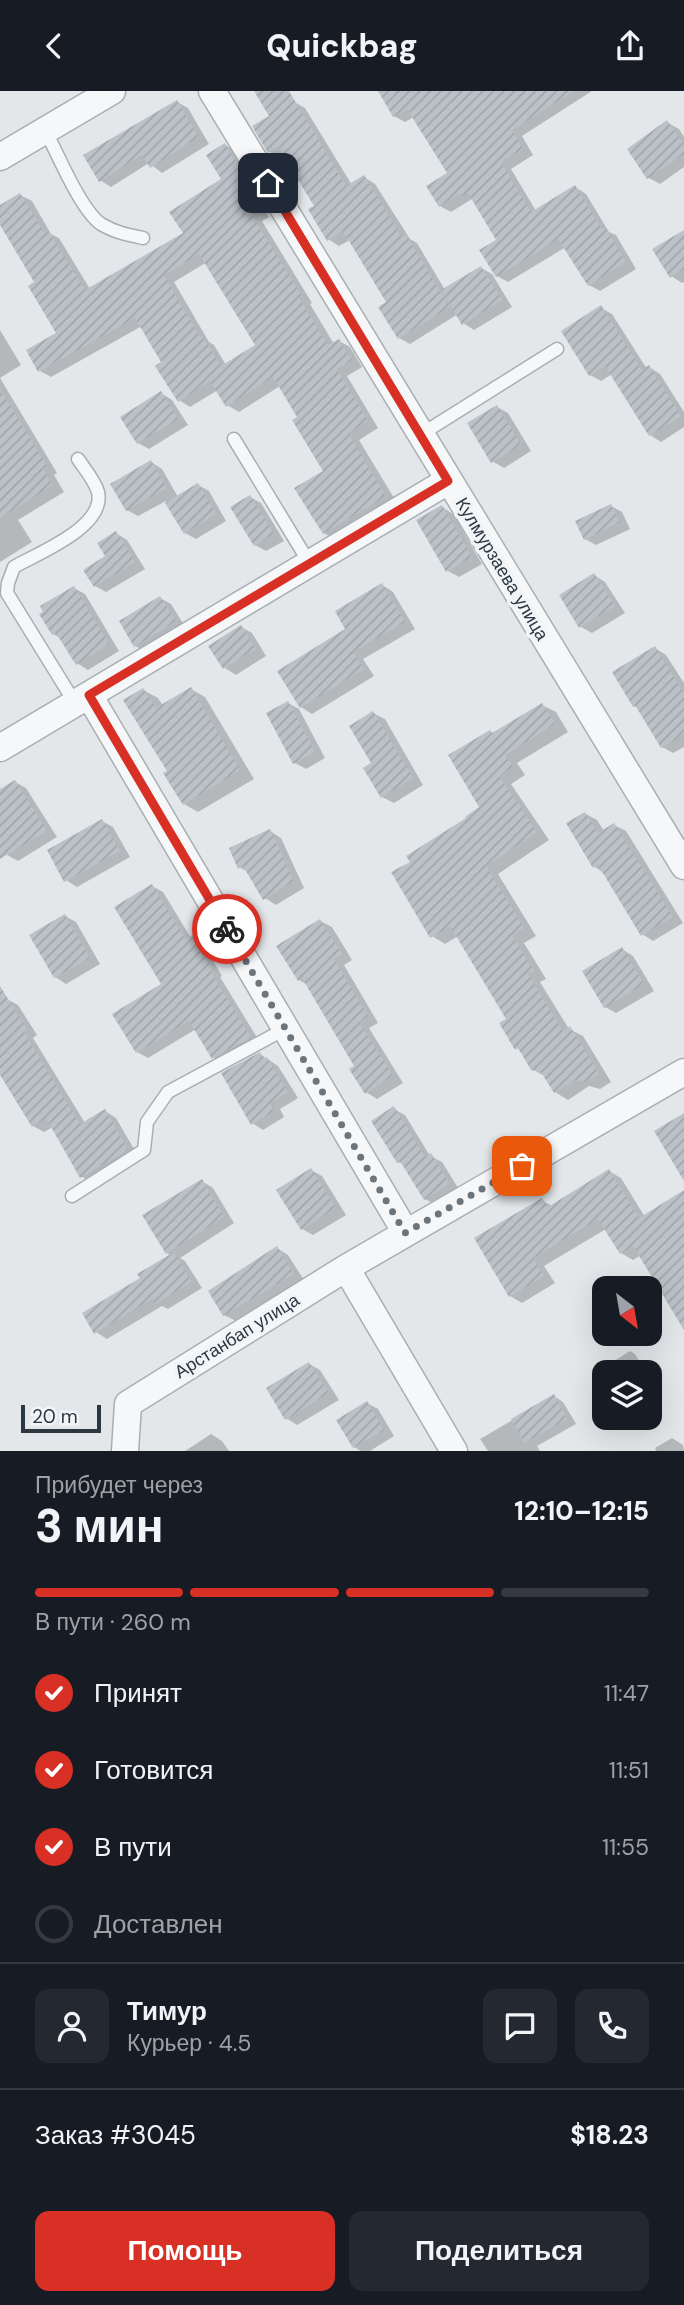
<!DOCTYPE html>
<html lang="ru">
<head>
<meta charset="utf-8">
<style>
	body { margin:0; font-family:"DM Sans",sans-serif; background:#242831; color:#f1f3f6; height:100vh; display:flex; flex-direction:column; font-size:26px; white-space:nowrap }
	* { box-sizing:border-box; margin:0 }
	p { font-size:23px; color:#9ea1a6 }
	.icon { flex:none; width:38px; height:38px; fill:none; stroke:currentColor; stroke-width:2; stroke-linecap:round; stroke-linejoin:round }
	.map { position:relative; height:1360px; overflow:hidden }
	.panel { display:flex; flex-direction:column; background:#171b24; flex:1 }
	.panel>* { flex:none }
	.needle { width:46px; rotate:149deg }
	.fabs { position:absolute; left:592px; top:1185px; display:grid; gap:14px }
	.fabs a { display:grid; place-items:center; width:70px; height:70px; border-radius:14px; background:#171b24; box-shadow:0 7px 28px #0002; font-size:35px }
	.scale { position:absolute; left:21px; bottom:18px; width:80px; box-sizing:border-box; padding-left:7px; border:4px solid #2c3741; border-top:0; font-size:19px; line-height:24px; white-space:nowrap; color:#2c3741; -webkit-text-stroke:5px #f2f5f7; paint-order:stroke }
	.pin { position:absolute; display:grid; place-items:center; width:60px; height:60px; color:#fff; margin:-30px; border-radius:14px; box-shadow:0 4px 10px #0006 }
	.courier { position:absolute; display:grid; place-items:center; width:70px; height:70px; margin:-35px; border:5px solid #d93025; border-radius:50%; background:#fff; color:#222; box-shadow:0 2px 9px #0007 }
	.summary em { font-style:normal; font-weight:800 }
	.summary div { display:flex; flex-direction:column-reverse }
	.summary { display:flex; align-items:center; justify-content:space-between; height:119px; padding:0 35px }
	h1 { font-size:46px; font-weight:800; line-height:52px }
	.bar { display:grid; grid-template-columns:repeat(4,1fr); gap:10px 7px; align-content:center; height:84px; padding:0 35px }
	.bar i { height:9px; border-radius:5px; background:#363941 }
	.bar .selected { background:#d93025 }
	.bar p { grid-column:span 4 }
	.line { display:flex; align-items:center; gap:18px; padding:0 35px; border-top:2px solid #363941 }
	.line div { flex:1 }
	.round { display:grid; place-items:center; flex:none; width:74px; height:74px; border-radius:14px; background:#242831 }
	ol { padding:0 35px; list-style:none }
	li { display:flex; align-items:center; gap:21px; height:77px }
	li p { margin-inline-start:auto }
	li .icon { padding:7px; border-radius:50%; background:#d93025; color:#fff; stroke-width:4 }
	li:last-child { color:#9ea1a6 }
	li i { width:38px; height:38px; border:4px solid #363941; border-radius:50% }
	.action { display:flex; gap:14px; margin-top:auto; padding:14px 35px }
	.action a { flex:1; height:80px; border-radius:14px; background:#d93025; color:#fff; font-size:28px; font-weight:800; line-height:80px; text-align:center }
	.action a+a { background:#242831; color:#f1f3f6 }
	header { display:flex; justify-content:space-between; align-items:center; height:91px; padding:0 35px; background:#171b24; font-size:32px; font-weight:800 }
	.map>svg:first-child { display:block }
</style>
</head>
<body>
<header><svg class="icon" aria-label="back" viewBox="0 0 24 24"><path d="M15 5l-7 7 7 7"/></svg>Quickbag<svg class="icon" aria-label="share" viewBox="0 0 24 24"><path d="M12 15V3M7 8l5-5 5 5M5 13v7h14v-7"/></svg></header>
<div class="map">
<svg width="684" height="1360" viewBox="0 0 684 1360">
	<defs>
		<pattern id="building-hatch" width="6" height="6" patternUnits="userSpaceOnUse" patternTransform="scale(1.75)"><rect width="6" height="6" fill="#bac1c7"/><path d="M-1 1l2-2M0 6l6-6M5 7l2-2" fill="none" stroke="#a0a6ac"/></pattern>
	</defs>
	<rect width="100%" height="100%" fill="#e3e7ea"/>
	<path fill="#0003" fill-rule="evenodd" d="M256,0h31l7,11 11,6 47,77 12,-8 11,7 35,55 7,4 28,47 36,-22 11,6 20,33 -38,23 -11,-7 -5,-9 -48,30 -11,-6 -11,-35 -38,-63 -11,6 -11,-7 -12,-32 -31,-52 -4,3 -11,-6 1,-36z
		M380,0h212l-70,45 11,19 -22,14 25,42 39,-24 11,7 23,38 7,3 20,34 -36,22 -11,-6 -23,-38 -58,35 -11,-6 2,-35 -27,-42 -21,13 -11,-6 9,-32 -35,-57 -9,5 -11,-6z
		M177,11l11,6 21,36 -47,29 -13,-10 -38,24 -11,-7z
		M668,32l11,6 5,8v30l-24,17 -11,-6z
		M225,54l11,6 23,41 -4,2 14,23 -7,4 50,82 -2,1 24,40 5,-3 11,6 12,20 -15,9 31,52 -19,12 38,63 -62,37 -11,-7 1,-62 -25,-53 -20,-32 -41,26 -12,-7 -9,-15 -28,17 -11,-7 -15,-37 -22,-37 -91,51 -11,-6 18,-38 -22,-50 -36,-61v-15l20,-12 12,6 19,33 8,4 31,51 95,-55 38,-54zM207,171l50,83 -31,20 -12,-20 -5,-3 -35,-60z
		M684,140v51l-2,1 -11,-7z
		M601,217l11,6 35,55 2,-2 11,7 24,38v15l-23,15 -11,-7 -38,-61 -11,7 -11,-6z
		M0,239l21,35 -21,13z
		M0,287l57,95 -3,2 10,17 -46,28 14,22 -32,20z
		M161,302l11,7 16,25 -39,24 -11,-6z
		M497,316l11,6 23,38 -27,17 -12,-7z
		M151,371l11,7 16,28 20,-12 11,6 17,30 -30,18 -11,-6 -19,-32 -28,15 -11,-6z
		M250,406l11,6 23,38 -18,10 -11,-6z
		M611,415l11,6 8,17 -34,16 -11,-6z
		M442,416l11,7 29,50 -23,13 -11,-6z
		M116,442l11,7 18,29 -39,23 -11,-6z
		M594,484l11,7 20,31 -33,20 -11,-6z
		M382,494l11,7 22,37 -52,30 11,17 -62,38 -11,-7 47,-77z
		M74,497l11,6 34,57 -31,19 -11,-7 -15,-24 -9,-5z
		M160,507l11,6 15,24 -39,24 -12,-6z
		M241,536l11,6 14,23 -30,19 -11,-7 -14,-22z
		M655,557l11,7 18,28v64l-11,6 -11,-6 -23,-38 -5,-3z
		M191,598l14,8 49,82 -56,33 -14,-8 -15,-33 -26,-81 15,8 5,8z
		M288,612l11,6 26,49 -19,11 -11,-6z
		M542,614l14,7 12,20 -51,31 8,12 -14,9 38,56 -51,34 38,62 -12,7 22,36 -6,3 29,47 14,7 28,46 -11,7 -11,-3 -21,14 -13,-8 -9,-15 -14,-8 -11,-18 -4,-3 -8,-29 -51,-83 -13,8 -13,-8 -20,-74 70,-54 12,-74z
		M373,622l12,6 38,66 -29,18 -12,-6 -8,-34z
		M15,691l11,6 31,49 -39,24 -11,-6 -7,-12v-52z
		M586,723l11,6 7,11 10,-6 12,6 57,92 -30,18 -11,-7 -38,-61 -9,-6 -27,-43z
		M102,730l11,6 17,30 -53,30 -11,-7z
		M270,740l11,7 23,50 -28,17 -11,-7 -15,-25 -11,-6z
		M152,795l11,6 28,46 12,6 19,32 -2,1 41,67 -37,20 -11,-7 -17,-28 -48,29 -11,-6 26,-67z
		M65,825l11,6 24,42 -34,20 -11,-7z
		M320,830l12,6 20,33 -8,5 34,58 -9,5 34,55 -26,16 -11,-7 -10,-25 -48,-82 -9,-5z
		M622,858l11,7 21,35 -38,22 -11,-6z
		M7,908l11,6 19,30 -4,3 52,85 20,-12 11,7 22,38 -46,27 -11,-7 -28,-49 -9,5 -11,-6 -33,-54v-72z
		M260,963l18,12 20,32 -18,11 4,8 -21,13 -11,-7z
		M394,1018l11,6 25,41 12,6 18,29 -24,14 -11,-6 -20,-34 -7,-3z
		M311,1079l11,6 24,39 -33,20 -11,-6z
		M609,1080l12,7 24,39 39,-25v130l-43,-67 -8,5 -12,-7 -15,-24 -62,37 11,17 -33,20 -12,-7 32,-96 10,6z
		M202,1090l11,7 21,35 -54,35 5,3 17,27 -34,21 -6,-3 -55,33 -11,-7 76,-76 -5,-3z
		M277,1157l11,7 16,25 -68,41 -12,-6z
		M630,1260l5,3 11,18h-42v8l-6,-9z
		M309,1273l11,6 19,30 -42,25 -11,-7z
		M649,1286l9,15 -9,5z
		M554,1305l9,6 13,22 -39,22 3,5h-52l-8,-12z
		M367,1312l11,6 16,27 -24,15h-9l-7,-4z
		M211,1343l11,7 7,10h-44z
		M672,1347l11,7 1,6h-28l-1,-3z"/>
	<path fill="url(#building-hatch)" fill-rule="evenodd" d="M254,0h35l57,95 18,-11 38,62 4,-2 44,72 -52,32 -20,-32 8,-5 -43,-71 -16,10 -19,-32 6,-3 -36,-59 -10,6 -16,-27 17,-10z
		M378,0h196l-62,39 11,19 -22,13 30,50 44,-27 27,44 3,-2 21,35 -38,24 -30,-47 -62,38 -17,-27 17,-10 -28,-47 -5,3 -2,-3 -22,14 -13,-21 21,-13 -40,-64 -14,8z
		M177,9l22,37 -49,31 -8,-13 -43,27 -16,-27z
		M667,29l17,24v10l-37,25 -20,-30z
		M225,52l24,42 -4,2 13,23 -7,4 51,82 -3,2 29,47 11,-6 13,21 -15,9 31,52 -20,12 38,63 -63,38 -29,-46 29,-17 -31,-51 5,-3 -24,-40 -47,30 -16,-26 -32,21 -23,-36 6,-4 -26,-44 -97,54 -12,-22 30,-17 -28,-47 6,-4 -34,-57v-20l20,-12 24,39 4,-2 37,60 98,-57 -14,-21 52,-33 -15,-24zM199,163l56,91 -34,21 -19,-30 -2,1 -36,-62z
		M684,139v39l-14,9 -18,-29z
		M481,175l21,34 -40,25 -21,-35z
		M601,214l41,65 7,-5 32,52 -32,19 -44,-70 -16,10 -28,-45z
		M0,298l47,77 -4,2 10,17 -53,33z
		M161,300l17,28 -41,25 -17,-27z
		M497,314l24,40 -30,18 -24,-40z
		M151,369l16,28 -41,23 -16,-27z
		M198,392l18,31 -32,20 -19,-31z
		M250,404l24,39 -20,12 -24,-39z
		M611,413l9,18 -36,18 -9,-19z
		M442,414l30,52 -26,15 -30,-52z
		M116,440l19,31 -41,25 -11,-17 22,-14 -8,-13z
		M594,482l21,33 -36,22 -20,-33z
		M382,492l23,39 -52,30 11,17 -64,39 -23,-37 68,-42 -10,-18z
		M74,495l35,58 -33,21 -20,-32 -4,2 -13,-21 4,-2 -3,-6z
		M160,505l16,25 -42,26 -15,-26z
		M241,534l15,24 -33,20 -15,-23z
		M655,555l29,48v40l-23,14 -26,-43 -2,2 -21,-35z
		M191,596l49,83 -57,35 -20,-32 4,-2 -44,-71 20,-12 13,20z
		M288,610l27,51 -22,12 -27,-51z
		M542,612l13,21 -50,31 8,12 -14,9 38,56 -51,34 38,62 -12,7 22,36 -6,3 35,57 7,-5 29,48 -14,8 -10,-2 -21,13 -13,-21 -10,-2 -13,-22 -3,2 -16,-27 7,-4 -56,-93 -20,12 -39,-66 19,-10 -4,-6 60,-38 -1,-1 14,-10 -31,-52 42,-25 2,3z
		M373,620l40,67 -32,20 -18,-30 8,-5 -22,-37z
		M15,689l32,51 -47,28v-70z
		M585,721l13,21 16,-10 59,94 -32,19 -43,-71 -5,3 -27,-45z
		M102,728l18,32 -56,31 -17,-32z
		M270,738l24,52 -31,19 -20,-34 -5,3 -9,-21z
		M152,793l33,55 7,-4 20,34 -2,2 41,66 -39,22 -23,-38 -53,32 -24,-39 49,-30 -47,-77z
		M65,823l25,44 -36,20 -25,-43z
		M320,828l22,35 -8,5 34,57 -9,6 34,54 -28,18 -16,-25 5,-3 -52,-88 -4,3 -22,-35z
		M622,856l22,37 -40,24 -22,-37z
		M0,895l27,43 -4,2 57,93 25,-15 23,41 -48,28 -34,-60 -14,9 -32,-52z
		M260,961l4,7 3,-2 21,35 -18,11 4,8 -23,14 -30,-52z
		M394,1015l31,51 6,-4 19,31 -26,16 -24,-39 -3,2 -26,-42z
		M684,1022v68l-30,-50z
		M311,1077l25,40 -35,22 -25,-40z
		M609,1078l30,49 45,-28v140l-51,-84 -13,8 -22,-35 -65,39 11,18 -35,21 -35,-59 68,-40 6,9z
		M202,1088l22,38 -58,37 -24,-39z
		M277,1155l17,28 -71,42 -15,-25z
		M174,1161l18,30 -37,22 -3,-5 -58,35 -12,-21 58,-35 -3,-4z
		M309,1271l20,31 -44,27 -19,-32z
		M554,1303l13,25 -43,24 -13,-24z
		M367,1310l17,29 -31,18 -17,-28z"/>
	<g fill="none" stroke-linecap="round" stroke-linejoin="round">
		<defs>
			<path id="service" d="M45,39c13,24 35,79 56,94 13,8 27,11 42,14
				M420,344l137,-86
				M234,348l76,125
				M75,612l-68,-110 1,-10 6,-16c24,-14 92,-40 84,-75 -3,-11 -14,-24 -20,-33
				M72,1105l72,-46 3,-28 21,-30 117,-63"/>
			<path id="minor" d="M212,0l472,775
				M0,66l112,-66
				M89,604l317,538
				M0,657l448,-267
				M346,1177l108,183
				M125,1360l3,-47 218,-136 338,-196"/>
		</defs>
		<use href="#service" stroke="#a8afb4" stroke-width="15"/>
		<use href="#minor" stroke="#a8afb4" stroke-width="29"/>
		<use href="#service" stroke="#f5f7f8" stroke-width="12"/>
		<use href="#minor" stroke="#f5f7f8" stroke-width="26"/>
	</g>
	<g fill="none" stroke-linecap="round" stroke-linejoin="round">
		<path stroke="#6c757c" stroke-width="7" stroke-dasharray="0 12.6" d="M227,838l178,304 117,-67"/>
		<path stroke="#d93025" stroke-width="9" d="M227,838l-138,-234 359,-214 -180,-298"/>
	</g>
	<g text-anchor="middle" stroke-width="7" stroke-linejoin="round" paint-order="stroke">
		<g font-size="18" fill="#2c3741" stroke="#f2f5f7">
			<text transform="translate(502 478) rotate(59)" y="6">Кулмурзаева улица</text>
			<text transform="translate(237 1245) rotate(-32)" y="6">Арстанбап улица</text>
		</g>
	</g>
</svg>
<div class="fabs">
<a><svg class="needle" viewBox="-14 -14 28 28"><path d="M0-13l5 13h-10z" fill="#e53935"/><path d="M0 13l5-13h-10z" fill="#9ea1a6"/></svg></a>
<a><svg class="icon" aria-label="layers" viewBox="0 0 24 24"><path d="M12 4l9 5-9 5-9-5zM3 14l9 5 9-5"/></svg></a>
</div>
<div class="scale">20 m</div>
<div class="pin" style="left:522px;top:1075px;background:#ea580c"><svg class="icon" aria-label="bag" viewBox="0 0 24 24"><path d="M5 8h14l-1 12H6zM9 8a3 3 0 0 1 6 0"/></svg></div>
<div class="pin" style="left:268px;top:92px;background:#1f2937"><svg class="icon" aria-label="home" viewBox="0 0 24 24"><path d="M3 11l9-7 9 7M6 9v11h12V9"/></svg></div>
<div class="courier" style="left:227px;top:838px"><svg class="icon" aria-label="bike" viewBox="0 0 24 24"><circle cx="6" cy="16" r="4"/><circle cx="18" cy="16" r="4"/><path d="M6 16l4-8h5l3 8M10 8l3 8H6M13 5h3"/></svg></div>
</div>
<section class="panel">
<div class="summary"><div><h1>3 мин</h1><p>Прибудет через</p></div><em>12:10–12:15</em></div>
<div class="bar"><i class="selected"></i><i class="selected"></i><i class="selected"></i><i></i><p>В пути · 260 m</p></div>
<ol>
<li><svg class="icon" aria-label="check" viewBox="0 0 24 24"><path d="M5 12l5 5 9-10"/></svg>Принят<p>11:47</p></li>
<li><svg class="icon" aria-label="check" viewBox="0 0 24 24"><path d="M5 12l5 5 9-10"/></svg>Готовится<p>11:51</p></li>
<li><svg class="icon" aria-label="check" viewBox="0 0 24 24"><path d="M5 12l5 5 9-10"/></svg>В пути<p>11:55</p></li>
<li><i></i>Доставлен</li>
</ol>
<div class="line" style="height:126px"><a class="round"><svg class="icon" aria-label="person" viewBox="0 0 24 24"><circle cx="12" cy="8" r="4"/><path d="M4 21q1-7 8-7t8 7"/></svg></a><div><b>Тимур</b><p>Курьер · 4.5</p></div><a class="round"><svg class="icon" aria-label="chat" viewBox="0 0 24 24"><path d="M4 5h16v11H9l-5 4z"/></svg></a><a class="round"><svg class="icon" aria-label="phone" viewBox="0 0 24 24"><path d="M5 4h4l2 5-3 2q2 4 5 5l2-3 5 2v4C11 20 4 13 5 4z"/></svg></a></div>
<div class="line" style="height:91px"><div>Заказ #3045</div><b>$18.23</b></div>
<div class="action"><a>Помощь</a><a>Поделиться</a></div>
</section>
</body>
</html>
